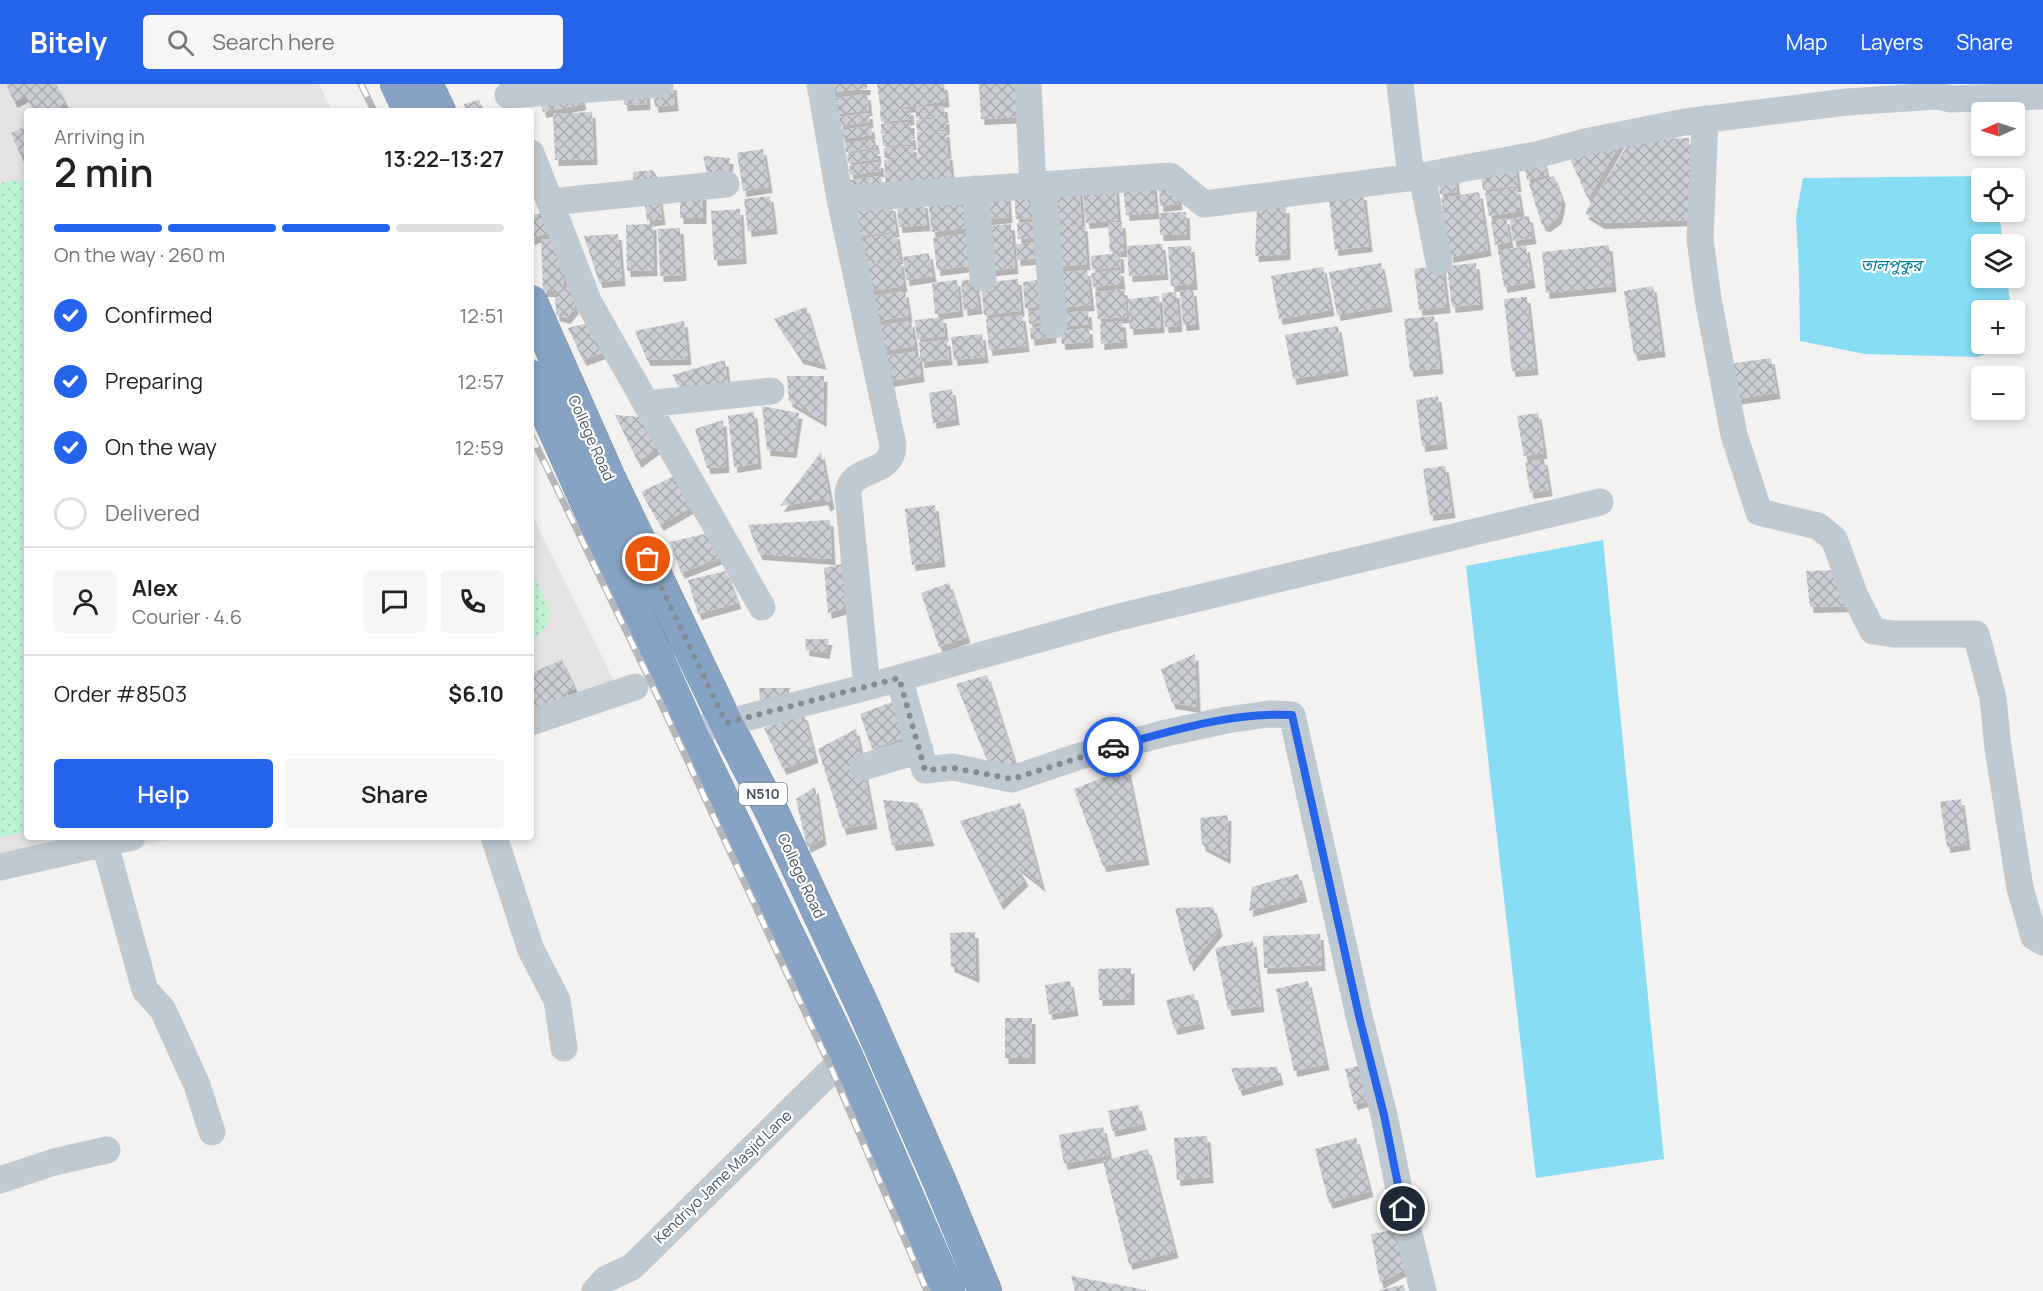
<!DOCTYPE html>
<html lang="en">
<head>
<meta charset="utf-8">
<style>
	body { margin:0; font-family:Manrope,"Noto Sans Bengali",sans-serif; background:#f6f6f6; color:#222; height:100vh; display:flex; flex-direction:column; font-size:22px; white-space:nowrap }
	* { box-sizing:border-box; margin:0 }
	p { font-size:20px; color:#767676 }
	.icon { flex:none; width:33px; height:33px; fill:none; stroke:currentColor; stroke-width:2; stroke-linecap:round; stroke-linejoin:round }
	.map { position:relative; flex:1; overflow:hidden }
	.panel { position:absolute; left:24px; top:24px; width:510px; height:732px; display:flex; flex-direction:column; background:#fff; border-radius:6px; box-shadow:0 3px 9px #0003 }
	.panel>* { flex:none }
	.needle { width:39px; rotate:267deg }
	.buttons { position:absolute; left:1971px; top:18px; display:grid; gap:12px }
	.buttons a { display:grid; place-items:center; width:54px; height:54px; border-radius:6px; background:#fff; box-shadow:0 3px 9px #0003; font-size:30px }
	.pin { position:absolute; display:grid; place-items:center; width:51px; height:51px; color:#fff; margin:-26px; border:3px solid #fff; border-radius:50%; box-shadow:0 2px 6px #0007 }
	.courier { position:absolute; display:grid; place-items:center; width:60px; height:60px; margin:-30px; border:4px solid #2563eb; border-radius:50%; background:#fff; color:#222; box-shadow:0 2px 8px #0007 }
	.head em { font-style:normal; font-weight:600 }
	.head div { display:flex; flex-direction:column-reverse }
	.head { display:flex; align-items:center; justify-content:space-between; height:102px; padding:0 30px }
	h1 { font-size:39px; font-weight:600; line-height:45px }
	.bar { display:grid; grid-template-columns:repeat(4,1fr); gap:9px 6px; align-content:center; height:72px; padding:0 30px }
	.bar i { height:8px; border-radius:4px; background:#e0e0e0 }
	.bar .on { background:#2563eb }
	.bar p { grid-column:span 4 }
	.line { display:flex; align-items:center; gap:15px; padding:0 30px; border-top:2px solid #e0e0e0 }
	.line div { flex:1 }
	.round { display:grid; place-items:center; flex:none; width:63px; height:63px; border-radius:6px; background:#f6f6f6 }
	ol { padding:0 30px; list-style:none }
	li { display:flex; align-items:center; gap:18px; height:66px }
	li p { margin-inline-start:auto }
	li .icon { padding:6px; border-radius:50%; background:#2563eb; color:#fff; stroke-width:4 }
	li:last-child { color:#767676 }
	li i { width:33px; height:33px; border:3px solid #e0e0e0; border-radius:50% }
	.primary-button { display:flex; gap:12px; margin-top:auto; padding:12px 30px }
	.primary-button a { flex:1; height:69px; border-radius:6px; background:#2563eb; color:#fff; font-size:24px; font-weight:600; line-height:69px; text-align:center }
	.primary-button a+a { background:#f6f6f6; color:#222 }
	header { display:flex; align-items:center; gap:36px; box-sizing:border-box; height:84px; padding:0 30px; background:#2563eb; color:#fff }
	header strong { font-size:28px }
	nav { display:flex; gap:33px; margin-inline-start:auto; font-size:21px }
	.search { width:420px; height:54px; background:#f6f6f6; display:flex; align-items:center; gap:15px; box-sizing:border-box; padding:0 21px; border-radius:6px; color:#767676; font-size:22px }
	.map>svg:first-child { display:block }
</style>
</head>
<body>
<header>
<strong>Bitely</strong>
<div class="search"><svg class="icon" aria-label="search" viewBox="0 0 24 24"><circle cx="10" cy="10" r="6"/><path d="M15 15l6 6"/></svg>Search here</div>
<nav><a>Map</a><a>Layers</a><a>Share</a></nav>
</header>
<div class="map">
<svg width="2043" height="1207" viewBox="0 0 2043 1207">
	<defs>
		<pattern id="park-dots" width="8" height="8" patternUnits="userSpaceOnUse" patternTransform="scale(1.5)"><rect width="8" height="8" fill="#bef3d3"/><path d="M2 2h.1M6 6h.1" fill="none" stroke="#a5d2b8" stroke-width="1.8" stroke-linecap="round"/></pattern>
		<pattern id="building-cross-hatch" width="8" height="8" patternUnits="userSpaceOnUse" patternTransform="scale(1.5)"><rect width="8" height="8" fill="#cbced4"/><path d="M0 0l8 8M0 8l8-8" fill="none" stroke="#a7aaaf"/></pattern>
		<filter id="shadow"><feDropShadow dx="3.5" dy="6" stdDeviation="0" flood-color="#0004"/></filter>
	</defs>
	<rect width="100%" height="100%" fill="#f4f1f1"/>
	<path fill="#e5e2e3" d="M0,0h319l13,27h-305v726h151l-178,41z
		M531,429l85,172 -85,33z"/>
	<path fill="url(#park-dots)" d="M16,96l11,3v650l-27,4v-654z
		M531,488c13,26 33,49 0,68z"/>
	<path fill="#88dcf3" d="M1995,92v2h-13v34h17l4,32h-21v34h25l4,32h-29v34h30l-35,13 -112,-3 -65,-13 -1,-67 -3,-58 7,-38z
		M1603,456l61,619 -128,19 -70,-612z"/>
	<path fill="url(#building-cross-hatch)" filter="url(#shadow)" d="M6,0h50l10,20 -15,7h-18l-7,-15 -12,6z
		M646,0l1,20 -23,1 -1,-20z
		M673,0l2,21 -20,2 -3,-22z
		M831,0h36v5l-36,3z
		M877,0h67l2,17 -65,10z
		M979,0h39l3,33 -40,2z
		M580,6l3,14 -40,8 -3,-14z
		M867,10l2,16 -33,4 -1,-16z
		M479,16l5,11h-18l-2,-7z
		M944,22l1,11 -29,1 -1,-11z
		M910,25l1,10 -30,3 -1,-11z
		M592,28l2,47 -39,1 -2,-46z
		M869,29l1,9 -30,4 -2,-9z
		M946,34v11l-29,2 -1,-11z
		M911,38v11l-30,1v-10z
		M27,42v28l-6,3 -10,-24z
		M871,42l1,9 -30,4 -2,-9z
		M946,47l2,22 -30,2 -1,-23z
		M912,50l1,10 -30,2 -1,-11z
		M1689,54l2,82 -90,3 -16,-10 46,-73z
		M875,55l1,9 -30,4 -1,-9z
		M1622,56l-34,59 -21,-47z
		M913,62l1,11 -30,1v-10z
		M763,65l6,38 -26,4 -6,-38z
		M877,66l1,9 -30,4 -1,-9z
		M949,70l3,30 -66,5 -2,-29z
		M703,72l27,2 -2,20 -19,4z
		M1542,72l5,19 -20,5 -4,-20z
		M880,78l1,9 -31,4 -1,-9z
		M1515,80l3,22 -35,4 -3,-22z
		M653,86l9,16 -28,2 -1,-16z
		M1455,90l2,18 -17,2 -2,-18z
		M881,92l1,8 -31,5 -1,-9z
		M1554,92l8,23 -1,8 -3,11 -11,8 -5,-1 -13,-41z
		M1115,97l3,39 -32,3 -4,-39z
		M1153,98l3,31 -30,2 -3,-31z
		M1079,101l3,39 -32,3 -3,-39z
		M1177,102l2,18 -19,2 -1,-19z
		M1517,104l4,23 -32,5 -4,-23z
		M1007,108l2,25 -28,3 -3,-25z
		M1039,108l1,26 -24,1 -2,-26z
		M1479,108l9,58 -38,7 -9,-59z
		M680,109l23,1v24h-23z
		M1363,110l6,52 -34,4 -6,-51z
		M968,111l4,32 -40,5 -4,-32z
		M770,112l4,32 -26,3 -4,-32z
		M659,113l3,22 -15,2 -3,-22z
		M924,118l3,23 -28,2 -2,-23z
		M892,121l4,26 -39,6 -3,-26z
		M1286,123l1,47 -32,2 2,-47z
		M740,125l3,49 -29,2 -3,-49z
		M550,128l4,18 -23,9v-24z
		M1186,128l1,22 -27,1 -1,-22z
		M1529,132l4,22 -20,3 -3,-22z
		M1506,134l4,24 -15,3 -4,-24z
		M1041,138l1,15 -24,2 -1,-16z
		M1122,138l2,29 -14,1 -2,-29z
		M653,140l1,46 -27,1 -1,-46z
		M1011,140l4,44 -31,3 -5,-44z
		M1084,141l3,39 -32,3 -4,-39z
		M680,144l3,47 -23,1 -2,-47z
		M896,149l4,25 -38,7 -4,-26z
		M973,149l4,32 -40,5 -4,-32z
		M618,150l4,46 -23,2 -15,-46z
		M541,155h15l1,21h7v27h10l1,21 -8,10 -11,-3 -1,-24h-12z
		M1044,158l1,16 -28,2 -1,-16z
		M1162,160l3,30 -36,2 -2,-30z
		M1609,161l4,41 -67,7 -4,-41z
		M1191,162l3,38 -23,2 -3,-39z
		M1526,162l6,36 -28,5 -6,-36z
		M929,169l4,23 -27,4 -3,-23z
		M1120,169l1,14 -29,3 -1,-14z
		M900,176l4,26 -38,6 -4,-26z
		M1381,179l8,43 -52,9 -8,-43z
		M1476,179l4,41 -28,3 -5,-41z
		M1442,182l5,41 -28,3 -5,-41z
		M1323,183l8,43 -52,9 -8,-43z
		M1087,186l4,35 -33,3 -3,-35z
		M1120,186l2,14 -29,3 -2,-14z
		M975,195l4,29 -15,2 -3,-29z
		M1018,195l3,32 -37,4 -3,-32z
		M1044,195l2,27 -21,2 -2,-26z
		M957,196l3,31 -25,3 -3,-31z
		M1653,202l9,65 -28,4 -10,-64z
		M1124,205l3,28 -29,2 -3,-27z
		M1193,206l3,34 -13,1 -3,-34z
		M905,207l4,25 -38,6 -4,-25z
		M1176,208l3,34 -14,1 -3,-34z
		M1159,212l2,31 -31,2 -2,-30z
		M1527,213l8,72 -23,2 -8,-72z
		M806,223l17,57 -23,-6 -26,-39z
		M1050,225l1,12 -22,3 -1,-12z
		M1088,227l1,13 -29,3 -1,-14z
		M1022,231l4,31 -37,4 -3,-31z
		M1434,232l6,52 -30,3 -6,-52z
		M943,233l2,19 -28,3 -2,-19z
		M684,237l4,38 -41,1 -12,-29z
		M911,237l4,25 -39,6 -4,-25z
		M1122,237l2,21 -23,2 -1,-21z
		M592,238l13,30 -22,8 -15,-32z
		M1052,241l1,12 -22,3 -1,-12z
		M1338,242l7,44 -52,9 -8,-44z
		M1089,244l1,14 -28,2 -2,-13z
		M982,250l3,23 -31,3 -3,-23z
		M947,256l2,19 -28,3 -2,-19z
		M918,267l3,25 -38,6 -4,-25z
		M1771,274l6,35 -42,6 -5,-35z
		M725,276l3,28 -47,2 -9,-15z
		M787,292h37l-1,45 -34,-20z
		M952,305l4,30 -23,4 -4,-30z
		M1438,312l6,47 -22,3 -6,-46z
		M762,322l37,7 -6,39 -26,-2z
		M754,328l4,51 -24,4 -6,-51z
		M1538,329l6,40 -20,3 -7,-40z
		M615,331l26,2 17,30 -20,15z
		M723,336l3,47 -19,1 -12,-39z
		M821,368l10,51 -4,3 -2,-7 -45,7z
		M1544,375l5,31 -19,3 -5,-31z
		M1445,382l7,46 -22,3 -7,-46z
		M676,391l19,30 -35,20 -19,-33z
		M935,421l7,56 -30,4 -7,-56z
		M830,436l2,39 -73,-5 -11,-29z
		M713,448l9,25 -41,16 -11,-31z
		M850,478l4,43 -26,8 -4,-45z
		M1840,486l12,36 -42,1 -4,-36z
		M726,487l12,32 -40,11 -10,-34z
		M949,499l18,54 -28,10 -18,-54z
		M805,555h24l-3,14 -20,-3z
		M1195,570l2,53 -25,-4 -11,-34z
		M562,576l13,28 -8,5 3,7 -39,15v-42z
		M987,591l30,94 -31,-11 -30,-74z
		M759,604h32l-4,9 -27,5z
		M892,618l14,35 -34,12 -12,-35z
		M804,630l11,43 -32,12 -19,-41z
		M856,645l18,94 -31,6 -25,-80z
		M1127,684l19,91 -43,7 -29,-77z
		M815,703l8,52 -16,8 -11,-48z
		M1961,715l6,45 -20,3 -7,-45z
		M883,716l35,3 13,37 -39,5z
		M1020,719l22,83 -25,-20 8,14 -25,24 -40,-83z
		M1228,731l-1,43 -25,-13 -2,-27z
		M1298,790l6,22 -55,15 3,-24z
		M1213,823l6,23 -29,36 -15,-58z
		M975,848l1,45 -25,-11 -1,-33z
		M1320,850l2,31 -58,3 -1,-32z
		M1253,857l8,65 -33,4 -13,-62z
		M1131,884v31l-32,1 -1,-31z
		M1070,897l5,29 -26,4 -4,-29z
		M1308,897l18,83 -32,7 -18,-82z
		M1194,910l7,29 -27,6 -8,-29z
		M1005,934h27v40h-27z
		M1364,981l9,34 -19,5 -9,-35z
		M1277,983l3,12 -41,11 -8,-22z
		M1138,1021l5,19 -31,7 -4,-20z
		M1103,1043l6,28 -45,9 -5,-29z
		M1207,1052l3,41 -33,3 -3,-42z
		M1356,1054l14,53 -41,12 -14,-54z
		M1148,1065l27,103 -46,12 -26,-103z
		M1394,1146l20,34 -34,19 -9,-49z
		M1071,1192l75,14v1h-71z
		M1404,1201l1,6h-26v-1z"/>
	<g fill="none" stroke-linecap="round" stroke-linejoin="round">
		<defs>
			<path id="highway" d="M397,0l13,27
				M426,0l13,27
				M531,218l77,174 118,247 47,91 91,195 75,171 46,111
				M531,293l159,355 156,324 102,235"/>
		</defs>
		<use href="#highway" stroke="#718eaf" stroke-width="34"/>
		<path stroke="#bfc9d2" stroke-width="27" d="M820,0l20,115 53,246c0,32 -43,20 -45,49l19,193
			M1028,0l5,101
			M1400,0l11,94
			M508,11l151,-11
			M1705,35l-5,120 8,60 26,136 25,77 59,14 16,13 21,57 18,35 20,3h83l17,64 5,50 22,140 14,49 9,5
			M531,69l58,150 173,304
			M1422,92l17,86
			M1043,100l11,141
			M975,105l8,89
			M840,115l330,-23 34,28 218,-28 114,-21 49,-13 100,-20 162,-20 90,-6 14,3 92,-3
			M550,118l176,-18
			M646,320l125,-13
			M899,594l26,92 28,-3 59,12 65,-22 85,-23 65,-14 42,-6 23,1 67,301 25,99 19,94 20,82
			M531,638l104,-35
			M690,648l177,-45 248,-69 485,-116
			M863,683l57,-17
			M494,753l37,113 26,50 7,48
			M105,760l40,146 18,20 34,75 15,47
			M0,783l132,-30
			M0,1096l54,-18 53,-12
			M595,1207l11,-12 26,-12 214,-211"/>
		<use href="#highway" stroke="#86a3c3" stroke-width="33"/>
		<defs>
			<path id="rail" d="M361,0l13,27
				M531,351l118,243 183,392 95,221"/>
		</defs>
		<use href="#rail" stroke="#b3b7bc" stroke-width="7"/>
		<use href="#rail" stroke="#fff" stroke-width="4.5" stroke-dasharray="14" stroke-linecap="butt"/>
	</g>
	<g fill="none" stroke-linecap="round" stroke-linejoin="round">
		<path stroke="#848c93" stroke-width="6" stroke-dasharray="0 10.8" d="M648,475l78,164 173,-45 26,92 28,-2 59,11 101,-32"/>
		<path stroke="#2563eb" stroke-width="8" d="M1113,663c57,-16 119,-35 179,-32l67,301 25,99 19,94"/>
	</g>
	<g text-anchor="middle" stroke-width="4.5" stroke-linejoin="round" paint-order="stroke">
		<rect fill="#fff" stroke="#7f8890" stroke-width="1.5" x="739" y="699" width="48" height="22" rx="4.5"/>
		<g font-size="14" font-weight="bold" fill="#485561">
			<text x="763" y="715">N510</text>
		</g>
		<g font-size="15" fill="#485561" stroke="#fff">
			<text transform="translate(591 354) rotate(66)" y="5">College Road</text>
			<text transform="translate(801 792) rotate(65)" y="5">College Road</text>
			<text transform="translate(723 1093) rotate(-44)" y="5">Kendriyo Jame Masjid Lane</text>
		</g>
		<g font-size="16" font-style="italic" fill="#047ea1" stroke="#fff">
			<text x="1891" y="187">তালপুকুর</text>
		</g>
	</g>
</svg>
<div class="buttons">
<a><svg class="needle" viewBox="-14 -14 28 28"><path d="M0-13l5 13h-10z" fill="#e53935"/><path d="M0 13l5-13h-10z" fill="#767676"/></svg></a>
<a><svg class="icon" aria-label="locate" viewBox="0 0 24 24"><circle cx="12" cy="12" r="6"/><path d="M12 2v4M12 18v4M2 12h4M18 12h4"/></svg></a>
<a><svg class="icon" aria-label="layers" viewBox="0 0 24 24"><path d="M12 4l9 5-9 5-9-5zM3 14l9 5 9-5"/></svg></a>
<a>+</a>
<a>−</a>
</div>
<div class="pin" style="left:648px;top:475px;background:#ea580c"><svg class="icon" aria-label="bag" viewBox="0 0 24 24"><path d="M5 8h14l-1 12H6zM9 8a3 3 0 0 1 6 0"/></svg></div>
<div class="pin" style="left:1403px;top:1125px;background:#1f2937"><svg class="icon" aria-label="home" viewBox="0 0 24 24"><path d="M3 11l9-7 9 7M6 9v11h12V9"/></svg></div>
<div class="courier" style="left:1113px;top:663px"><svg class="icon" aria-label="car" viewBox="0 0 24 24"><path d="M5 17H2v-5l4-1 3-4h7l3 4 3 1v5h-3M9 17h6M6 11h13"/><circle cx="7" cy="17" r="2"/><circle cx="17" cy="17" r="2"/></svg></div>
<section class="panel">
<div class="head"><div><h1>2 min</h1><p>Arriving in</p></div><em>13:22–13:27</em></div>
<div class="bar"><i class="on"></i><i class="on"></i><i class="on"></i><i></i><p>On the way · 260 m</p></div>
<ol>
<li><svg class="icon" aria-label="check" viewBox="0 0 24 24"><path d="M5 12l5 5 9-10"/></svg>Confirmed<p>12:51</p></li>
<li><svg class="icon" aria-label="check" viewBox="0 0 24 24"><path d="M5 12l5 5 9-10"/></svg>Preparing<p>12:57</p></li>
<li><svg class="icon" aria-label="check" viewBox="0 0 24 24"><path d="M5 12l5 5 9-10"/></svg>On the way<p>12:59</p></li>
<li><i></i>Delivered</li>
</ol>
<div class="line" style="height:108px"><a class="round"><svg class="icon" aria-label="person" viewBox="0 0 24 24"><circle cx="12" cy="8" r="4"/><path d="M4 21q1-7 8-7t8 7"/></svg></a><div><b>Alex</b><p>Courier · 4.6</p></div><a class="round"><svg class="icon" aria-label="chat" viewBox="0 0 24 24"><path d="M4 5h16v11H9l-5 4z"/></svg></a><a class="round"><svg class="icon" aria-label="phone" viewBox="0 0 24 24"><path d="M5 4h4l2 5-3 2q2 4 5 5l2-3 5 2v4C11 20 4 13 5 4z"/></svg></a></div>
<div class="line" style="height:78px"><div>Order #8503</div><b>$6.10</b></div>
<div class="primary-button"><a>Help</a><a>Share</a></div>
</section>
</div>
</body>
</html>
